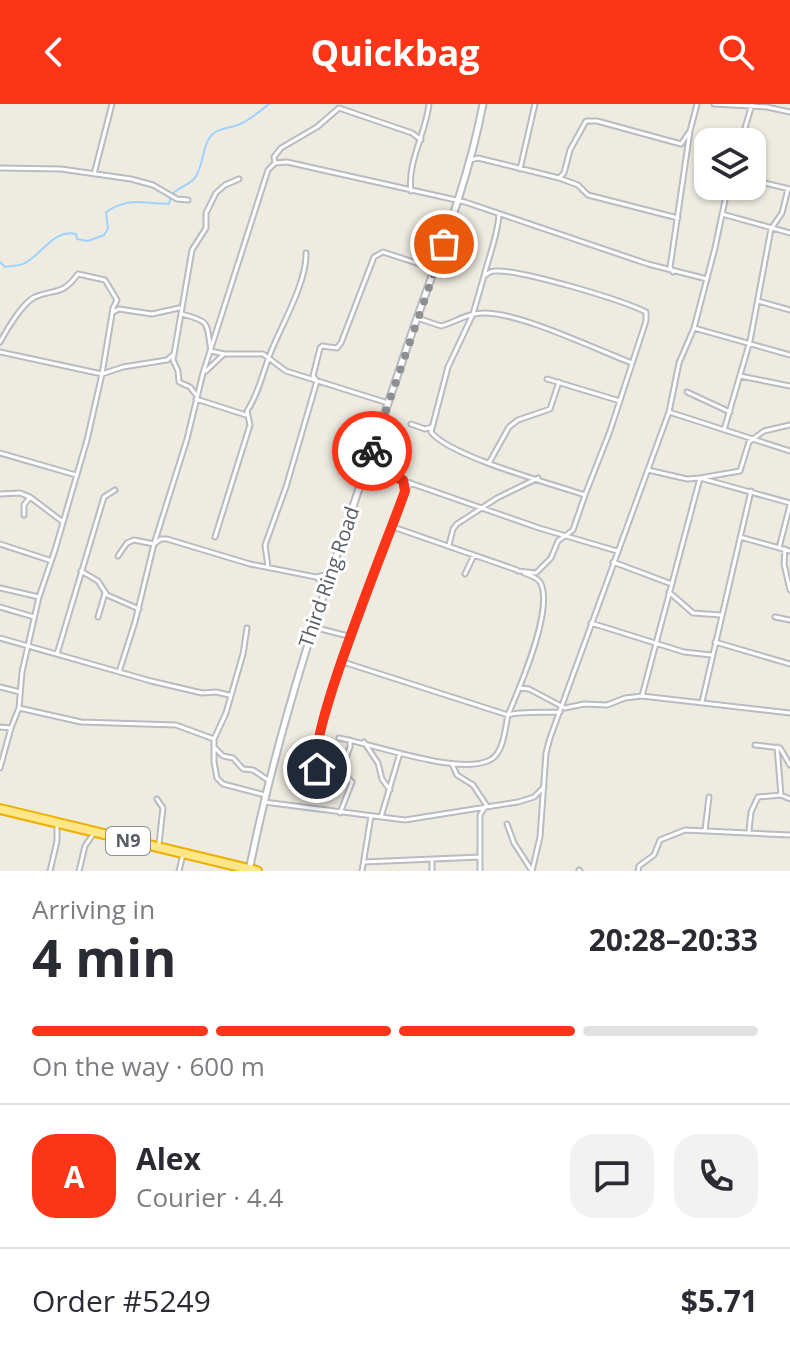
<!DOCTYPE html>
<html lang="en">
<head>
<meta charset="utf-8">
<style>
	body { margin:0; font-family:"Open Sans",sans-serif; background:#f2f2f3; color:#2b2b33; height:100vh; display:flex; flex-direction:column; font-size:30px; white-space:nowrap }
	* { box-sizing:border-box; margin:0 }
	p { font-size:26px; color:#7c7c81 }
	.icon { flex:none; width:44px; height:44px; fill:none; stroke:currentColor; stroke-width:2; stroke-linecap:round; stroke-linejoin:round }
	.map { position:relative; height:767px; overflow:hidden }
	.details { display:flex; flex-direction:column; background:#fff; flex:1 }
	.details>* { flex:none }
	.tools { position:absolute; left:694px; top:24px; display:grid; gap:16px }
	.tools a { display:grid; place-items:center; width:72px; height:72px; border-radius:16px; background:#fff; box-shadow:0 2px 6px #0004; font-size:40px }
	.pin { position:absolute; display:grid; place-items:center; width:68px; height:68px; color:#fff; margin:-34px; border:4px solid #fff; border-radius:50%; box-shadow:0 2px 8px #0007 }
	.courier { position:absolute; display:grid; place-items:center; width:80px; height:80px; margin:-40px; border:6px solid #fc3519; border-radius:50%; background:#fff; color:#222; box-shadow:0 2px 10px #0007 }
	.head em { font-style:normal; font-weight:700 }
	.head div { display:flex; flex-direction:column-reverse }
	.head { display:flex; align-items:center; justify-content:space-between; height:136px; padding:0 32px }
	h1 { font-size:52px; font-weight:700; line-height:60px }
	.bar { display:grid; grid-template-columns:repeat(4,1fr); gap:12px 8px; align-content:center; height:96px; padding:0 32px }
	.bar i { height:10px; border-radius:6px; background:#e1e1e2 }
	.bar .active { background:#fc3519 }
	.bar p { grid-column:span 4 }
	.line { display:flex; align-items:center; gap:20px; padding:0 32px; border-top:2px solid #e1e1e2 }
	.line div { flex:1 }
	.round { display:grid; place-items:center; flex:none; width:84px; height:84px; border-radius:24px; background:#f2f2f3 }
	header { display:flex; justify-content:space-between; align-items:center; height:104px; padding:0 32px; background:#fc3519; color:#fff; font-size:36px; font-weight:700 }
	.map>svg:first-child { display:block }
</style>
</head>
<body>
<header><svg class="icon" aria-label="back" viewBox="0 0 24 24"><path d="M15 5l-7 7 7 7"/></svg>Quickbag<svg class="icon" aria-label="search" viewBox="0 0 24 24"><circle cx="10" cy="10" r="6"/><path d="M15 15l6 6"/></svg></header>
<div class="map">
<svg width="790" height="767" viewBox="0 0 790 767">
	<rect width="100%" height="100%" fill="#eeece1"/>
	<g fill="none" stroke-linecap="round" stroke-linejoin="round">
		<path stroke="#a0d1ff" stroke-width="2" d="M0,158l5,5c6,-1 15,-1 20,-4 16,-8 30,-35 51,-29l1,5 11,2 16,-6 4,-6 -2,-17c25,-16 36,-8 63,-8 2,-16 15,-15 25,-25 11,-13 7,-36 20,-46 6,-5 16,-5 24,-8 12,-5 21,-13 31,-21"/>
		<defs>
			<path id="street" d="M714,0l53,3 23,5
				M741,38l11,-38
				M471,56l7,-2 81,20 19,7 10,10 90,23
				M275,59l-1,-6 7,-9 36,-21 22,-19 73,25 9,7
				M0,64l61,1 70,10 22,6 24,14 11,1
				M520,65l15,-65
				M94,70l18,-70
				M559,74l5,-5 6,-23 16,-29h11l84,23 9,-13
				M752,76l38,9
				M411,87c-4,-29 15,-58 18,-87
				M722,110l68,19
				M673,168l-3,-5 2,-13 18,-123 7,-27
				M484,172c5,-20 14,-41 15,-62
				M758,197l32,9
				M113,208l6,-3 33,5 27,-6
				M182,210c29,8 24,8 29,37l13,3h39l23,17 102,32
				M417,214l24,8c15,-4 26,-13 42,-13 36,-1 112,36 149,50
				M694,224l96,27
				M0,238c6,-11 23,-40 35,-45 20,-9 26,0 43,-23l27,6 12,20 -4,8 -11,66 -15,66 -32,110 -16,47 -17,75 -3,36 -8,20 -11,-1
				M0,248l102,22 21,-7 44,-7 6,-5
				M206,267l18,-17
				M740,272l50,10
				M547,275l73,22
				M687,288l43,20
				M197,292l-7,-9 -11,-5 -1,-11 -5,-11 19,-110 14,-22v-15l10,-20 9,-8 14,-6
				M196,295l50,16
				M669,308l121,39
				M411,320l14,5 7,-2
				M724,326l26,-89 21,-112 11,-16 6,-24
				M0,349l76,22
				M489,359l20,-36 9,-7 32,-11 9,-27
				M367,364l172,60 78,23
				M648,366l39,9 13,-1 90,25
				M0,390l20,-1 10,4 33,25
				M24,411v-10l6,-8
				M393,423l124,43
				M215,433l35,-112 -3,-14c13,-19 16,-42 26,-64 11,-26 34,-67 33,-94
				M740,433l50,14
				M0,440l49,16
				M449,441l4,-16 4,-5 40,-26 41,-20
				M779,444l11,-43
				M785,445l-1,15 6,26
				M118,452l9,-13 7,-3 20,4 7,-5h6l83,25 66,13 9,8
				M613,458l56,21
				M268,463l-3,-22 21,-58 31,-106 -4,-5 7,-28 2,-2 15,2 4,-5 33,-86 9,-5 52,17
				M81,467l17,10 9,14 32,14
				M518,467l18,2 15,-15 7,-17 15,-11 12,-35c-33,-11 -136,-39 -154,-63l17,-65 25,-53 11,-38c5,-3 5,-5 11,-5 25,-2 127,29 151,41v9l-36,110 -25,64
				M465,470l9,-19
				M316,473l13,-3
				M0,484l39,9
				M669,488l24,21 28,2
				M0,503l34,10
				M98,513l7,-24
				M775,513l15,3
				M591,519l93,29 27,3
				M313,523l39,10
				M247,524l-4,26 -17,59 -12,26v23l3,16 6,6 42,11
				M0,534l151,43 51,12 14,-1 13,3
				M715,538l75,22
				M57,550l47,-157 11,-7
				M343,558l165,53c11,-26 47,-108 32,-133 -4,-5 -10,-7 -16,-9
				M119,568l16,-50 19,-78 33,-105 16,-66 65,-203 7,-7 12,-1 178,40 183,62 59,15
				M0,583l20,5
				M519,584l10,1 36,19 19,-4 23,1 18,-7 17,-2 148,17
				M642,592l58,-218 40,-7 9,-29 15,-11 26,-6
				M702,598l49,-211
				M19,604l62,14 95,3 38,14
				M339,634c35,6 120,38 151,22 14,-7 15,-32 18,-45 12,-4 38,-2 52,-3
				M364,638l14,21 4,16 8,11
				M755,641l25,3 10,17
				M777,643l4,48
				M215,644l8,8 10,2 10,11 10,1 15,10
				M452,660l5,11 16,10 14,21
				M0,664l11,-40
				M340,670l10,-27v-7
				M157,695l6,9 -4,36
				M264,698l141,18 113,-18 16,-5 10,-10
				M340,709l12,-31 -6,-6 -29,-7 -2,-4 2,-18 11,-44 77,-212 6,-8
				M381,713l19,-64
				M507,720l7,19 18,28
				M705,726l4,-33
				M749,727l2,-19 7,-15 23,-2 9,4
				M432,756v11
				M364,758l116,-5
				M579,766l1,1
				M50,767l7,-30v-14
				M79,767l6,-25 9,-13
				M179,767l4,-17
				M362,767l9,-55
				M480,767v-56l5,-8
				M532,767l8,-34 6,-84 4,-15 119,-326 10,-49 15,-35 21,-80 13,-62
				M638,767l1,-5 15,-11 6,-15 25,-10 105,5"/>
			<path id="secondary" d="M249,767c36,-180 100,-350 158,-524 27,-80 60,-159 76,-243"/>
			<path id="highway" d="M0,705l257,62"/>
		</defs>
		<use href="#street" stroke="#b9bbc2" stroke-width="7"/>
		<use href="#secondary" stroke="#b7bac1" stroke-width="9"/>
		<use href="#highway" stroke="#efaf00" stroke-width="12"/>
		<use href="#street" stroke="#fff" stroke-width="3"/>
		<use href="#secondary" stroke="#fff" stroke-width="5"/>
		<use href="#highway" stroke="#ffe687" stroke-width="8"/>
	</g>
	<g fill="none" stroke-linecap="round" stroke-linejoin="round">
		<path stroke="#8d8f90" stroke-width="8" stroke-dasharray="0 14.4" d="M372,347l72,-207"/>
		<path stroke="#fc3519" stroke-width="10" d="M317,665c-12,-31 73,-234 88,-278l-2,-11 -36,-12 5,-17"/>
	</g>
	<g text-anchor="middle" stroke-width="6" stroke-linejoin="round" paint-order="stroke">
		<rect fill="#fff" stroke="#8b8e92" stroke-width="2" x="106" y="723" width="44" height="28" rx="6"/>
		<g font-size="18" font-weight="bold" fill="#595d64">
			<text x="128" y="743">N9</text>
		</g>
		<g font-size="20" fill="#595d64" stroke="#fff">
			<text transform="translate(329 473) rotate(-71)" y="7">Third Ring Road</text>
		</g>
	</g>
</svg>
<div class="tools">
<a><svg class="icon" aria-label="layers" viewBox="0 0 24 24"><path d="M12 4l9 5-9 5-9-5zM3 14l9 5 9-5"/></svg></a>
</div>
<div class="pin" style="left:444px;top:140px;background:#ea580c"><svg class="icon" aria-label="bag" viewBox="0 0 24 24"><path d="M5 8h14l-1 12H6zM9 8a3 3 0 0 1 6 0"/></svg></div>
<div class="pin" style="left:317px;top:665px;background:#1f2937"><svg class="icon" aria-label="home" viewBox="0 0 24 24"><path d="M3 11l9-7 9 7M6 9v11h12V9"/></svg></div>
<div class="courier" style="left:372px;top:347px"><svg class="icon" aria-label="bike" viewBox="0 0 24 24"><circle cx="6" cy="16" r="4"/><circle cx="18" cy="16" r="4"/><path d="M6 16l4-8h5l3 8M10 8l3 8H6M13 5h3"/></svg></div>
</div>
<section class="details">
<div class="head"><div><h1>4 min</h1><p>Arriving in</p></div><em>20:28–20:33</em></div>
<div class="bar"><i class="active"></i><i class="active"></i><i class="active"></i><i></i><p>On the way · 600 m</p></div>
<div class="line" style="height:144px"><b class="round" style="background:#fc3519;color:#fff">A</b><div><b>Alex</b><p>Courier · 4.4</p></div><a class="round"><svg class="icon" aria-label="chat" viewBox="0 0 24 24"><path d="M4 5h16v11H9l-5 4z"/></svg></a><a class="round"><svg class="icon" aria-label="phone" viewBox="0 0 24 24"><path d="M5 4h4l2 5-3 2q2 4 5 5l2-3 5 2v4C11 20 4 13 5 4z"/></svg></a></div>
<div class="line" style="height:104px"><div>Order #5249</div><b>$5.71</b></div>
</section>
</body>
</html>
